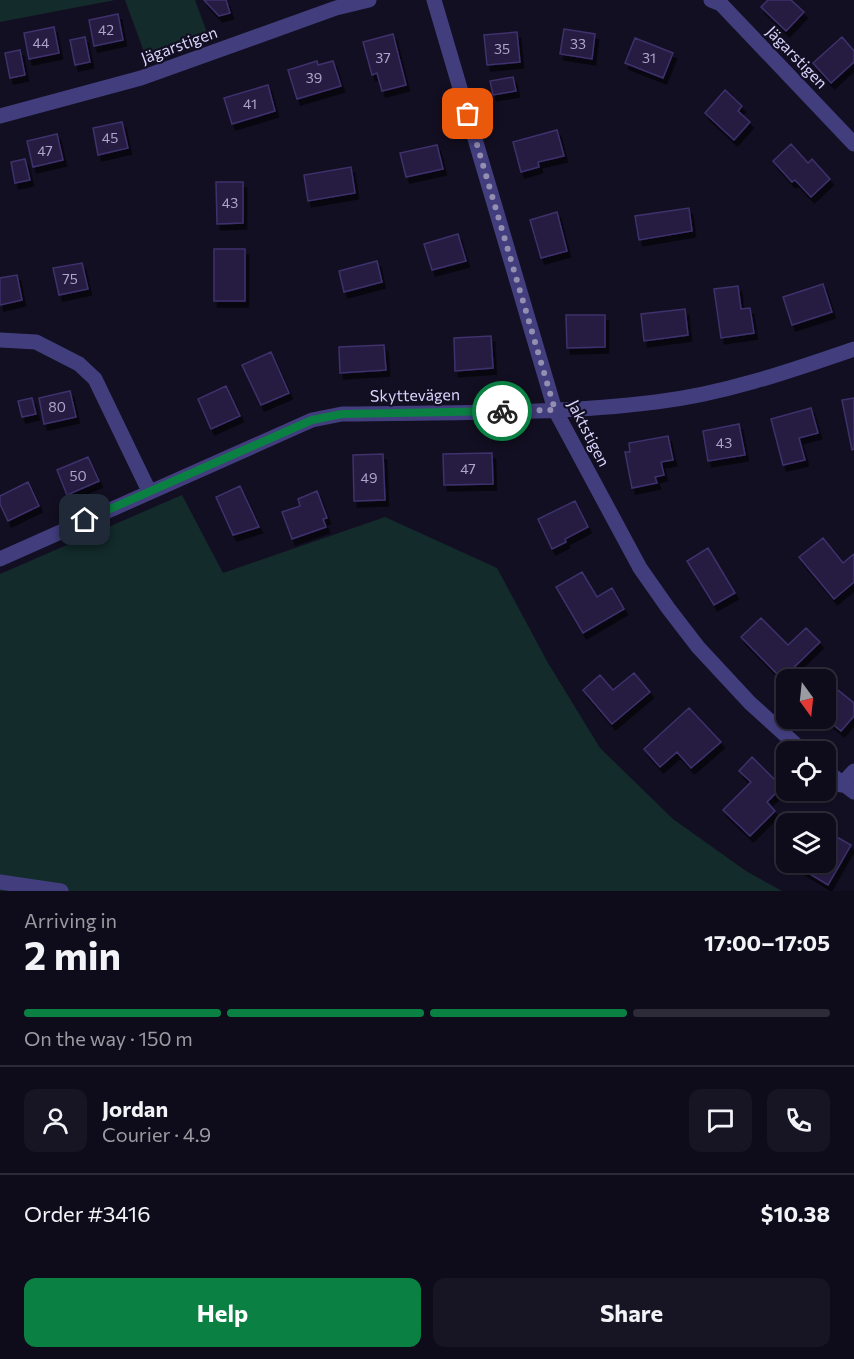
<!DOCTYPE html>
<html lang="en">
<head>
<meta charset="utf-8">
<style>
	body { margin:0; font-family:Commissioner,sans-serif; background:#171423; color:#f1f3f6; height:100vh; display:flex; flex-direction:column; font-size:22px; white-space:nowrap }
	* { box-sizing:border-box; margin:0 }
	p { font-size:20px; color:#9b9ba2 }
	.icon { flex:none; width:33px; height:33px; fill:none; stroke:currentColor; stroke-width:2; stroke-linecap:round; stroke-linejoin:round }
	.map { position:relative; height:891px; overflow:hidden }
	.side { display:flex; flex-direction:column; background:#0e0b1a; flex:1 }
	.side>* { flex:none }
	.needle { width:39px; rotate:165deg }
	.controls { position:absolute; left:776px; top:669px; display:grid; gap:12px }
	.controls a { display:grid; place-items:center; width:60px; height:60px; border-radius:12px; background:#0e0b1a; box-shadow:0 2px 4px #0004,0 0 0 2px #2e2b39; font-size:30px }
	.pin { position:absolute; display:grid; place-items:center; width:51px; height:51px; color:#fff; margin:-26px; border-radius:12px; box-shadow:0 3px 9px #0006 }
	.courier { position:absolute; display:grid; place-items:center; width:60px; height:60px; margin:-30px; border:4px solid #0b8043; border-radius:50%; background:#fff; color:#222; box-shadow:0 2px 8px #0007 }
	.overview em { font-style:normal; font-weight:700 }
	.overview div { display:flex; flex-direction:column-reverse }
	.overview { display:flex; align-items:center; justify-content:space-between; height:102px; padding:0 24px }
	h1 { font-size:39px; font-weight:700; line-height:45px }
	.bar { display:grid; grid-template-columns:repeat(4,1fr); gap:9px 6px; align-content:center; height:72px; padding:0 24px }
	.bar i { height:8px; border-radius:4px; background:#2e2b39 }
	.bar .on { background:#0b8043 }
	.bar p { grid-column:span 4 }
	.line { display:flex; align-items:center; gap:15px; padding:0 24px; border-top:2px solid #2e2b39 }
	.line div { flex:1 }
	.round { display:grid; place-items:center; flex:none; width:63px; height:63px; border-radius:12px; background:#171423 }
	.primary-button { display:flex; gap:12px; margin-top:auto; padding:12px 24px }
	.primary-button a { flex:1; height:69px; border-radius:12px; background:#0b8043; color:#fff; font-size:24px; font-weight:700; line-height:69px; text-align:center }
	.primary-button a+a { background:#171423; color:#f1f3f6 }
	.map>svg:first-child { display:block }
</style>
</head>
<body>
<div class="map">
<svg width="854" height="891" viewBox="0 0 854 891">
	<defs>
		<filter id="shadow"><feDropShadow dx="3.5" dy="6" stdDeviation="0" flood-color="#0009"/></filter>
	</defs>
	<rect width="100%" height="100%" fill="#130f22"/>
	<path fill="#132b2b" d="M0,0h115l-115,22z
		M125,0h70l14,38 -62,22z
		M182,495l41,78 162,-56 112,51 51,95 52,85 73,71 73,52 36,20h-782v-317z"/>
	<path fill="#251d42" stroke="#3e316c" stroke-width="1.5" filter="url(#shadow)" d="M204,0h22l4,13 -11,3z
		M768,0h23l13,12 -18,19 -25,-24z
		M118,14l5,26 -29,6 -5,-26z
		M54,27l5,26 -30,6 -5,-26z
		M564,29l31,5 -3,25 -32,-5z
		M517,32l3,30 -33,3 -3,-30z
		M393,34l13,51 -24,6 -5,-18 -5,2 -9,-33z
		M85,37l5,25 -15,3 -5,-25z
		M842,37l12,14v11l-23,21 -18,-20z
		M635,38l38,15 -10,25 -38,-15z
		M20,50l5,25 -15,3 -5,-25z
		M317,61l1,4 15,-4 8,25 -44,13 -9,-29z
		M513,77l3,14 -23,4 -3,-14z
		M268,85l7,26 -43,13 -8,-26z
		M725,90l17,16 -4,5 12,11 -16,18 -29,-27z
		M122,122l6,26 -30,7 -5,-27z
		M557,130l7,26 -26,6 1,5 -18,5 -8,-30z
		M57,134l6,26 -30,7 -6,-26z
		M791,144l17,19 4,-4 18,20 -19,18 -16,-17 -3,2 -19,-21z
		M437,145l6,24 -37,8 -6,-24z
		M25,159l5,21 -15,3 -4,-21z
		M351,167l4,26 -47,8 -4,-26z
		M216,182h27v41l-26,1z
		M689,208l3,23 -53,9 -4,-24z
		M557,212l10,39 -26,7 -11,-38z
		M458,234l8,27 -34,9 -8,-26z
		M214,249h31v52h-31z
		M377,261l5,21 -38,10 -5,-21z
		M82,263l6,26 -29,6 -6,-27z
		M17,275l5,25 -22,5v-27z
		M823,284l9,28 -40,13 -9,-28z
		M738,286l3,23 9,-1 4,25 -33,5 -7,-49z
		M685,309l3,26 -44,6 -3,-27z
		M566,315h39v32l-38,1z
		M491,336l2,32 -38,3 -1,-33z
		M384,345l2,25 -46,3 -1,-26z
		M271,352l18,41 -28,12 -19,-40z
		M226,386l14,30 -29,13 -13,-30z
		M70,391l6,26 -32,7 -5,-26z
		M32,398l4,16 -14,3 -4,-16z
		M854,398v51l-2,1 -10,-50z
		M811,408l7,25 -19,5 6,22 -22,5 -12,-46z
		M739,424l6,31 -37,6 -5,-30z
		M668,436l5,24 -12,2 3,13 -9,2 2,6 -25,5 -7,-36h5l-1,-9z
		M492,453l1,31 -49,1 -1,-31z
		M383,454l2,46 -31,1 -1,-46z
		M88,457l11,24 -32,14 -10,-25z
		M28,482l11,24 -31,15 -8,-17v-8z
		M240,486l19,41 -26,8 -17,-38z
		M317,491l10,27 -4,1 3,8 -34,12 -10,-27 18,-6 -2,-7z
		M575,501l13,26 -23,12 1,3 -14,7 -14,-30z
		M823,538l20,25 11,-9v28l-20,17 -35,-42z
		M708,548l27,45 -21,12 -27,-44z
		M582,572l15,25 15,-9 12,21 -41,24 -27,-46z
		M761,618l27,27 18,-17 14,14 -38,37 -41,-42z
		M634,673l16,19 -38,32 -29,-34 17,-15 13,15z
		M823,678l31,25v13l-13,15 -16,-13z
		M689,708l32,34 -30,26 -14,-16 -17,15 -16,-18z
		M752,757l30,30 -15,15 8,9 -25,25 -27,-26 28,-28 -12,-11z
		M835,836l16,9 -23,40 -38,-23h35v-9z"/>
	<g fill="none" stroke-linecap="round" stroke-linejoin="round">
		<path stroke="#423e7e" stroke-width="15" d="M434,0l121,410 85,158 28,40 30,39 52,56 54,49
			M711,0l10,4 133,140
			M0,116l141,-38 195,-70 33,-8
			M0,340l36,2 43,22 16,15 54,112
			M0,559l312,-139 30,-6c104,-2 211,1 314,-12 68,-8 134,-31 198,-53
			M825,770l29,22
			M841,785l13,-14
			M0,882l61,9"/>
	</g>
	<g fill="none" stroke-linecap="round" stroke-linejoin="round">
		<path stroke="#948fb0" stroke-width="6" stroke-dasharray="0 10.8" d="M468,114l87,296 -53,1"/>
		<path stroke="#0b8043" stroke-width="8" d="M85,520l227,-100 30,-6 160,-3"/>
	</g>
	<g text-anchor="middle" stroke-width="4.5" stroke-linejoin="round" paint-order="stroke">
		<g font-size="14" fill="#aca6ce">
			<text x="106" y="35">42</text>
			<text x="41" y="48">44</text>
			<text x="578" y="49">33</text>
			<text x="502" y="54">35</text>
			<text x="383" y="63">37</text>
			<text x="649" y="63">31</text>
			<text x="314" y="83">39</text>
			<text x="250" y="109">41</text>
			<text x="110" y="143">45</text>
			<text x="45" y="156">47</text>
			<text x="230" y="208">43</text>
			<text x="70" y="284">75</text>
			<text x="57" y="412">80</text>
			<text x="724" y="448">43</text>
			<text x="468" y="474">47</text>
			<text x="78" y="481">50</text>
			<text x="369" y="483">49</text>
		</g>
		<g font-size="16" fill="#d9d4fc" stroke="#130f22">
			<text transform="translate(179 45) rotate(-20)" y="6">Jägarstigen</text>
			<text transform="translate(797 57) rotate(46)" y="6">Jägarstigen</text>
			<text transform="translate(415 395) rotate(-1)" y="6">Skyttevägen</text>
			<text transform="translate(589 433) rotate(63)" y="6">Jaktstigen</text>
		</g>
	</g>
</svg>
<div class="controls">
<a><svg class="needle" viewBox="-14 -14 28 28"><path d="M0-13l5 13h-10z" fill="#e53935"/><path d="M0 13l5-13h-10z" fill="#9b9ba2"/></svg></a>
<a><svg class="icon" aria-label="locate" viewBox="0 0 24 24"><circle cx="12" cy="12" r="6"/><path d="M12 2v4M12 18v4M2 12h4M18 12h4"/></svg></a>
<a><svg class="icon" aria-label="layers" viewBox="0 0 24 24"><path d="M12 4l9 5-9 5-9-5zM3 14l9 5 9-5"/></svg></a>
</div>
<div class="pin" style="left:468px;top:114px;background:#ea580c"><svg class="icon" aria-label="bag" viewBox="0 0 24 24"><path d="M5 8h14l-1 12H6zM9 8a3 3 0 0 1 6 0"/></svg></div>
<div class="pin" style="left:85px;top:520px;background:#1f2937"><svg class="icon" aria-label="home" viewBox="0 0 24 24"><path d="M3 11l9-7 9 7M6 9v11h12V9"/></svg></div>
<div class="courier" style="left:502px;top:411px"><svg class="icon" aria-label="bike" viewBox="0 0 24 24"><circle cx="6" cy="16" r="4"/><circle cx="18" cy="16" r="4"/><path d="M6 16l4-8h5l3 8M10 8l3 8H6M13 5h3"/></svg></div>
</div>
<section class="side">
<div class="overview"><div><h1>2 min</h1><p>Arriving in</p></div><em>17:00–17:05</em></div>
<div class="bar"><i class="on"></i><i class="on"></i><i class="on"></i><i></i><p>On the way · 150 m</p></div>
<div class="line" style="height:108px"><a class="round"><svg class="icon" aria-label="person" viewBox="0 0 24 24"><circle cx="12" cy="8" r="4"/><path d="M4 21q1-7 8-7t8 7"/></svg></a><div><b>Jordan</b><p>Courier · 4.9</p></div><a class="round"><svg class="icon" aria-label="chat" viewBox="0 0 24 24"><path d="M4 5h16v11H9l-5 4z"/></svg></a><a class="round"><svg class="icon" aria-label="phone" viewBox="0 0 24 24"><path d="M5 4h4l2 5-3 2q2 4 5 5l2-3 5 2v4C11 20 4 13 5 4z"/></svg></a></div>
<div class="line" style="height:78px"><div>Order #3416</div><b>$10.38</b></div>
<div class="primary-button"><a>Help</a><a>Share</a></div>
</section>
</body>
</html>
